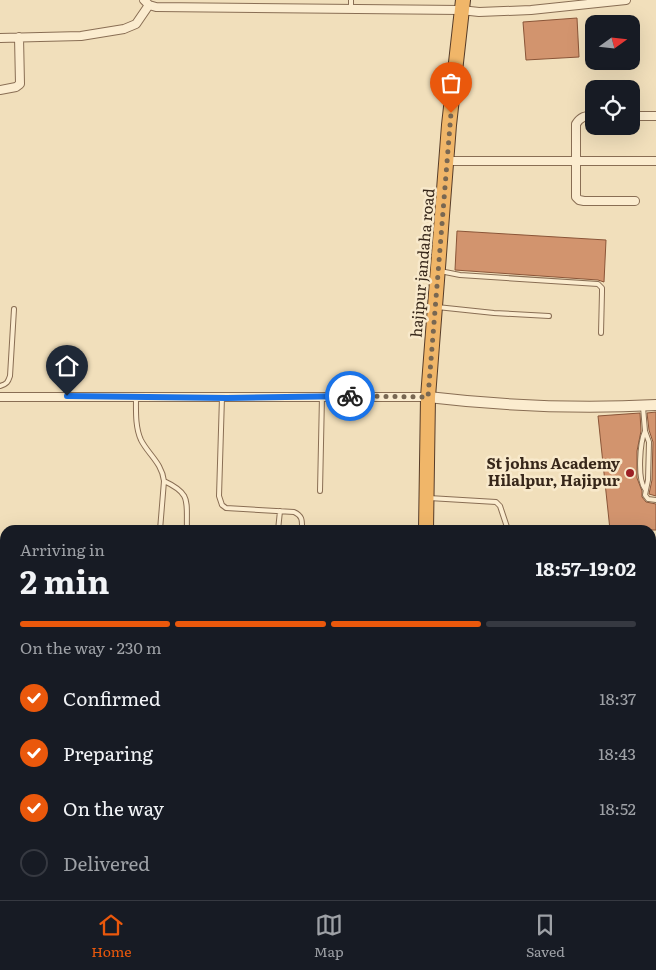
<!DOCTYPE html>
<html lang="en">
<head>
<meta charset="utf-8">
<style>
	body { margin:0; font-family:Literata,serif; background:#242831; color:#f1f3f6; height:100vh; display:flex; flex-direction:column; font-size:19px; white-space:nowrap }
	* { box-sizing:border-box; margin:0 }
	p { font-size:16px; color:#9ea1a6 }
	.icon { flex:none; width:28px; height:28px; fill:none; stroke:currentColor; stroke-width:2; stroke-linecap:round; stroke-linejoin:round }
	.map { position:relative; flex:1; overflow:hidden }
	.side { position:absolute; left:0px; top:525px; width:656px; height:375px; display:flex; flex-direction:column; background:#171b24; border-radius:15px 15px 0 0; box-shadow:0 5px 20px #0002 }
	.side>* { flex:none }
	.needle { width:32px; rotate:75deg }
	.buttons { position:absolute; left:585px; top:15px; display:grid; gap:10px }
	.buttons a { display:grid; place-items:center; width:55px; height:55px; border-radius:10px; background:#171b24; box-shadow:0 5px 20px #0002; font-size:25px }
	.pin { position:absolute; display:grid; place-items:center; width:42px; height:42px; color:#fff; margin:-51px -21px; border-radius:50% 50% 50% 0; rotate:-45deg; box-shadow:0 0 5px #0007 }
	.pin .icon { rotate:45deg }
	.courier { position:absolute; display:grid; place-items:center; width:50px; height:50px; margin:-25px; border:4px solid #1a73e8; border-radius:50%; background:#fff; color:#222; box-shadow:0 1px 6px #0007 }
	.overview em { font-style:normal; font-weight:700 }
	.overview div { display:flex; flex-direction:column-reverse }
	.overview { display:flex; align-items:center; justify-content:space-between; height:85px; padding:0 20px }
	h1 { font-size:32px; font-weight:700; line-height:38px }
	.bar { display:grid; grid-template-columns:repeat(4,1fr); gap:8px 5px; align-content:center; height:60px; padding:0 20px }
	.bar i { height:6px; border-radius:4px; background:#363941 }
	.bar .selected { background:#ea580c }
	.bar p { grid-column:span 4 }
	ol { padding:0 20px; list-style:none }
	li { display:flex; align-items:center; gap:15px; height:55px }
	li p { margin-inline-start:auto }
	li .icon { padding:5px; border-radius:50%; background:#ea580c; color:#fff; stroke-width:4 }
	li:last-child { color:#9ea1a6 }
	li i { width:28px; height:28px; border:2px solid #363941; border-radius:50% }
	.tabs { display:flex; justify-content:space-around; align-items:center; height:70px; border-top:1px solid #363941; background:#171b24; font-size:14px; color:#9ea1a6 }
	.tabs a { display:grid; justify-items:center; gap:2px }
	.tabs .selected { color:#ea580c }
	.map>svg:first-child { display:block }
</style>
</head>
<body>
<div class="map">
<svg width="656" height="900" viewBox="0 0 656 900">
	<rect width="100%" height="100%" fill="#f1dfbb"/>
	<path fill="#d2946e" stroke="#8a5538" d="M577,18l2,39 -53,3 -3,-38z
		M457,231l149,9 -2,42 -6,-2 -143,-10z
		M656,412v84l-7,-2 3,-14 1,-38 -4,-12 -2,-17z
		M640,413l1,18 -4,20v27l5,13v6l4,5 10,2v26h-46l-12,-114z"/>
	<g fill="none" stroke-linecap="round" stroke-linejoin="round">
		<defs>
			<path id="service" d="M351,0v9
				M440,271l20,4 138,9 4,4v4l-1,41
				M437,307l57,6 55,3
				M0,386c7,-2 8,-4 10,-10l4,-67
				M136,397c0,13 -1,30 5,43 7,14 21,23 23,41l-4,49
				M222,397l-3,99 3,9 4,3 68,4c9,4 8,9 8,18
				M643,407l2,24 4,11 -1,38 -3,15 3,4 8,1
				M645,431c-5,11 -8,48 0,58
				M164,481c28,13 22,20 23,49
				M320,491l2,-95
				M429,498l67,4 4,4 8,24
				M278,530l2,-19
				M651,552h5
				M0,574l5,3
				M651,692h5
				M651,715h5
				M0,779l5,-1
				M39,895l1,5"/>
			<path id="minor" d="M144,0l5,5 7,2 305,3 18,2 52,-2 95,-10
				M0,38l81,-2 43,-7 12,-5 13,-19
				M0,90l16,-3 4,-3 -1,-47
				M594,115c-8,1 -13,1 -18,9v73l3,3 5,1h51
				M631,116h25
				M447,161h209
				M0,397h428
				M0,843h5"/>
			<path id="tertiary" d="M428,397c76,9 152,12 228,8"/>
			<path id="trunk" d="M426,530l2,-133 21,-272 14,-125
				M406,900l1,-5"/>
		</defs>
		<use href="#service" stroke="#896e54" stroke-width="6"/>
		<use href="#minor" stroke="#896e54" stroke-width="10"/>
		<use href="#tertiary" stroke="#896e54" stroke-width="12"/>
		<use href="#trunk" stroke="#563c29" stroke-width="16"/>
		<use href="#service" stroke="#fbeccf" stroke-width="4"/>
		<use href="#minor" stroke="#fbeccf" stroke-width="8"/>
		<use href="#tertiary" stroke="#fbeccf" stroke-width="10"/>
		<use href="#trunk" stroke="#f0b669" stroke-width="14"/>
	</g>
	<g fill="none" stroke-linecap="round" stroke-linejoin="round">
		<path stroke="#786752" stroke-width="5" stroke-dasharray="0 9" d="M350,396l78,1 23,-284"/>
		<path stroke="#1a73e8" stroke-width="6" d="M67,396l160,2 123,-2"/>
	</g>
	<circle fill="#9c2025" stroke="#f8e9cb" stroke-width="2" cx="630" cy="473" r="5"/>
	<g text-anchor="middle" stroke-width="5" stroke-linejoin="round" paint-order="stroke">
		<g font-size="15" fill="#37271a" stroke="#f8e9cb">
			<text transform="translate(423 263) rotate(-85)" y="5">hajipur jandaha road</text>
		</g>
		<g font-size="15" font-weight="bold" fill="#37271a" stroke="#f8e9cb" text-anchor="end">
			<text x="620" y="469">St johns Academy<tspan x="620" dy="17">Hilalpur, Hajipur</tspan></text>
		</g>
	</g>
</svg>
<div class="buttons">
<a><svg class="needle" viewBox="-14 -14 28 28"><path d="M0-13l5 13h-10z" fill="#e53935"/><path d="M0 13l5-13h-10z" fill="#9ea1a6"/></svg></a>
<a><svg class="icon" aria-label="locate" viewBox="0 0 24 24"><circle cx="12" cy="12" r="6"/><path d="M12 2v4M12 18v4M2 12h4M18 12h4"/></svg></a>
</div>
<div class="pin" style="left:451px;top:113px;background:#ea580c"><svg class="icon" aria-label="bag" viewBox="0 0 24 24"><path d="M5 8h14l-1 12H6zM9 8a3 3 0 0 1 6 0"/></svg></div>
<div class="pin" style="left:67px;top:396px;background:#1f2937"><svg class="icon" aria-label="home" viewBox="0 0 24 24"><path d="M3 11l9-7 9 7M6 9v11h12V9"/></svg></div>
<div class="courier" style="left:350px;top:396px"><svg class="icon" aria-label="bike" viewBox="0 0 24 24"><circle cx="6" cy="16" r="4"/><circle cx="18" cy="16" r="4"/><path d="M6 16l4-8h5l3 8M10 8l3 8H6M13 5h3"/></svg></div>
<section class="side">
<div class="overview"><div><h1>2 min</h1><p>Arriving in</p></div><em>18:57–19:02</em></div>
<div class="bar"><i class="selected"></i><i class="selected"></i><i class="selected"></i><i></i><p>On the way · 230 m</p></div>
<ol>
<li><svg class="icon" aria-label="check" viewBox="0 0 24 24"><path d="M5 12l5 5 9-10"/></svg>Confirmed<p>18:37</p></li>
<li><svg class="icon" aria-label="check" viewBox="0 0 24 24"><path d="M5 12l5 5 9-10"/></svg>Preparing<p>18:43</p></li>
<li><svg class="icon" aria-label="check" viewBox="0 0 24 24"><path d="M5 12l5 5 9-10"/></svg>On the way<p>18:52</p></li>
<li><i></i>Delivered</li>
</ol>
</section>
</div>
<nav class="tabs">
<a class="selected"><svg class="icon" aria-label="home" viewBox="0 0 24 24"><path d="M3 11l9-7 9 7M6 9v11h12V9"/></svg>Home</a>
<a><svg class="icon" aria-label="map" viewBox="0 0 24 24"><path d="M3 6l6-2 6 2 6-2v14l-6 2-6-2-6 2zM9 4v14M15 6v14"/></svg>Map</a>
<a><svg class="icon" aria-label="saved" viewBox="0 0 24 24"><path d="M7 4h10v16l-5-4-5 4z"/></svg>Saved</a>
</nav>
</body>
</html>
